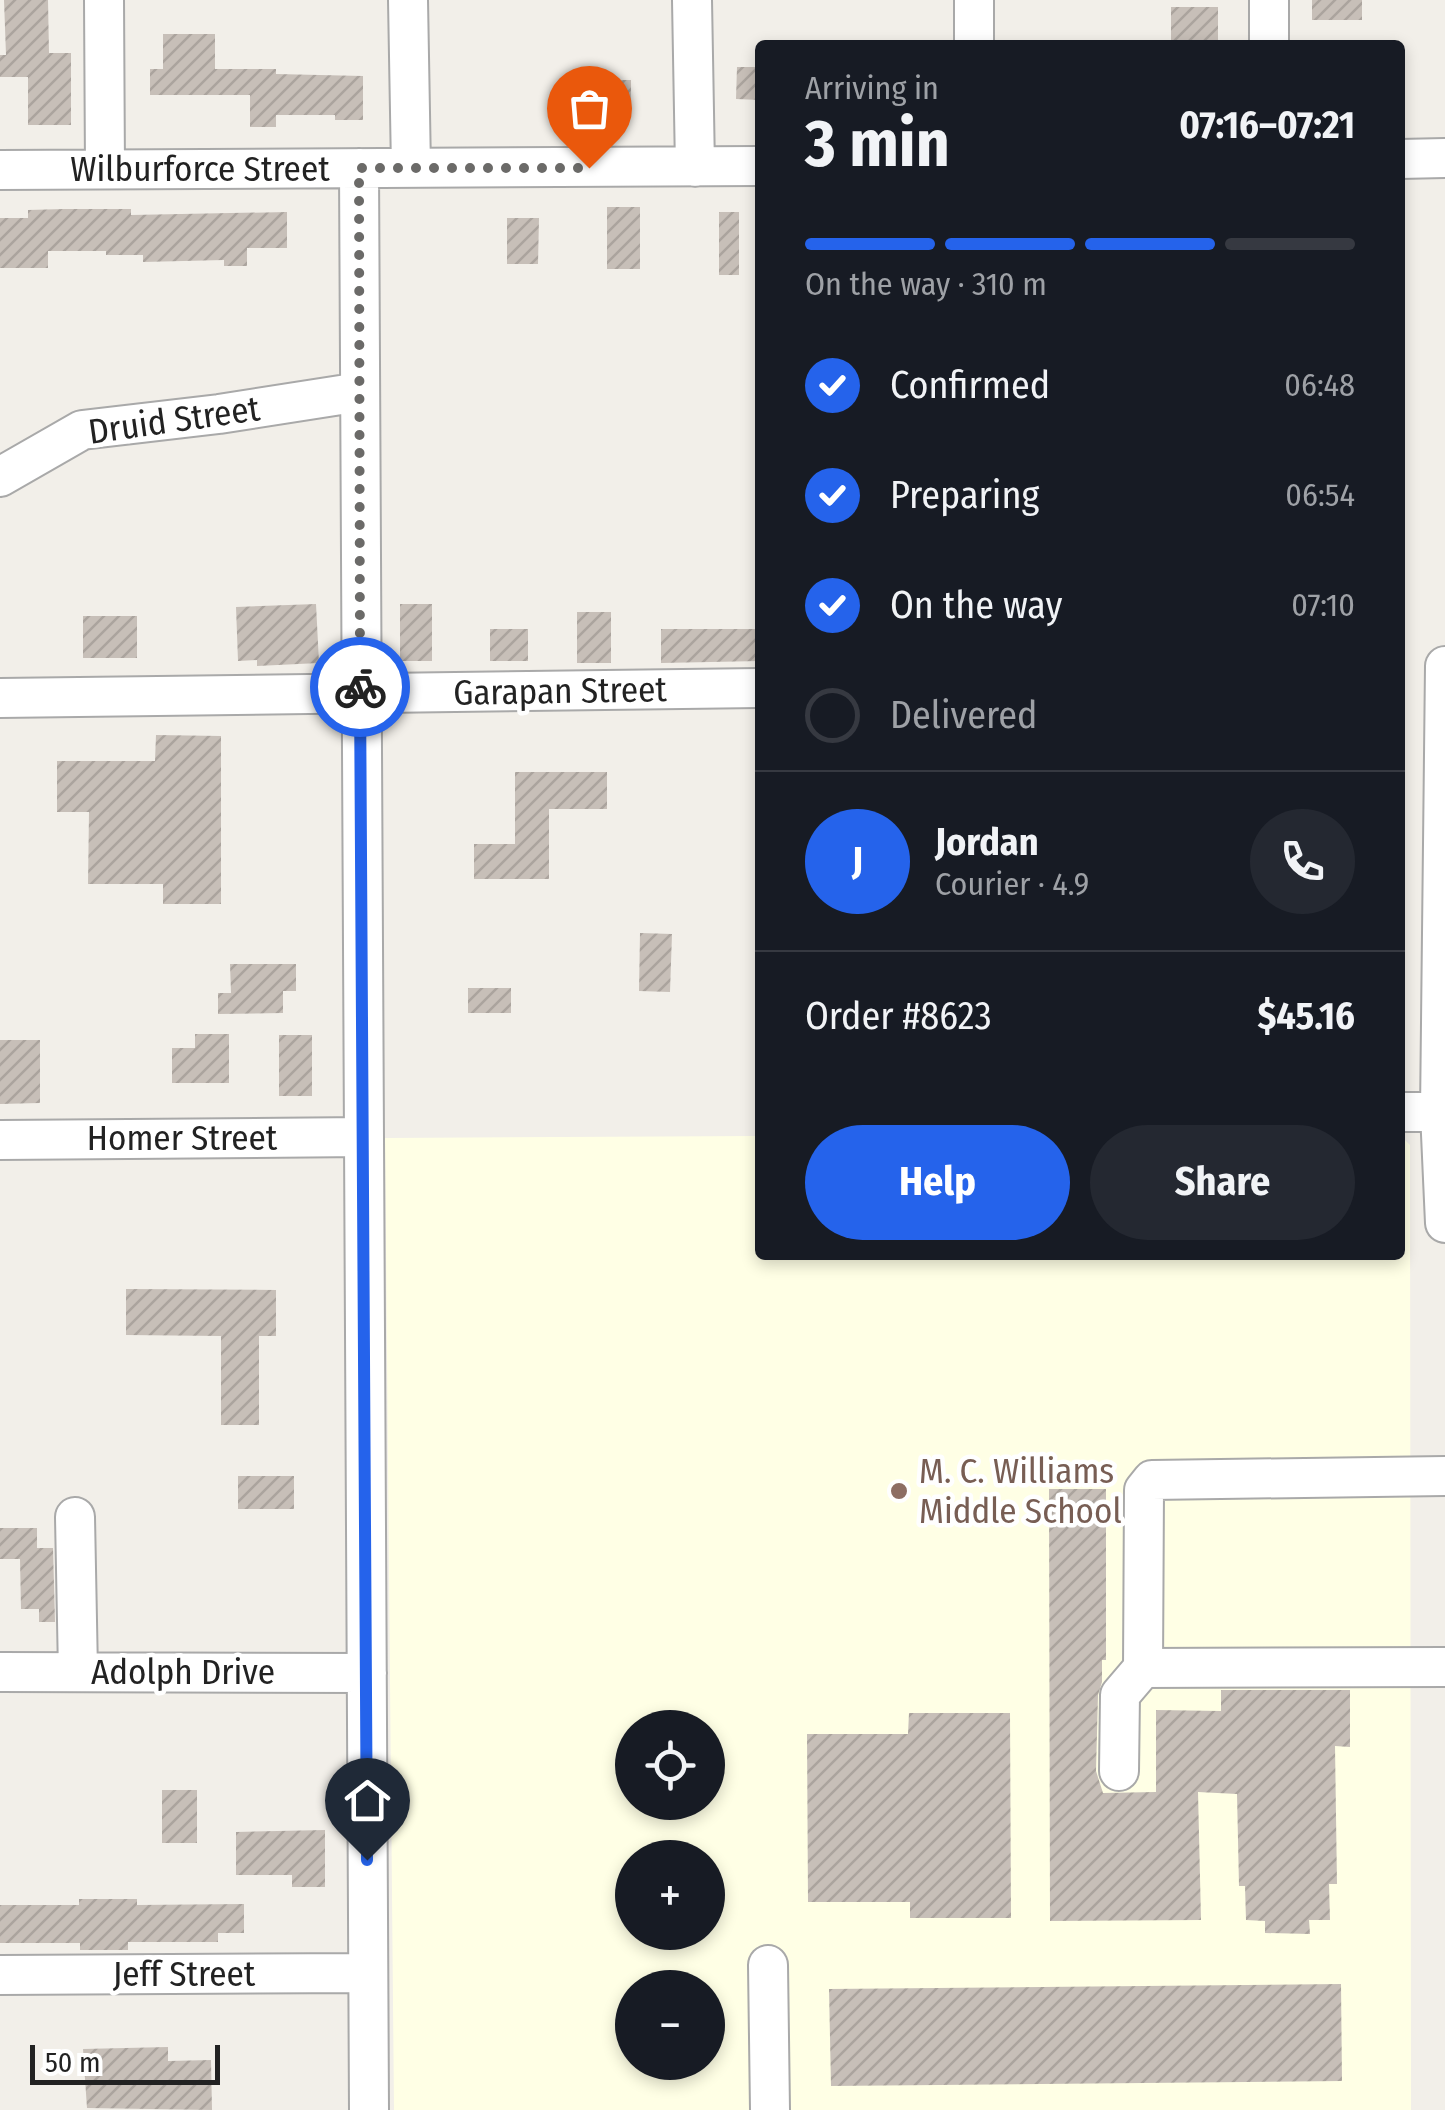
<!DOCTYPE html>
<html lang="en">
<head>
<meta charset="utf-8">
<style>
	body { margin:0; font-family:"Fira Sans Condensed",sans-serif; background:#242831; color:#f1f3f6; height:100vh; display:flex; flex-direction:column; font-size:38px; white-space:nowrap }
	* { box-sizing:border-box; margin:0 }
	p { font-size:32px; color:#9ea1a6 }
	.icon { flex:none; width:55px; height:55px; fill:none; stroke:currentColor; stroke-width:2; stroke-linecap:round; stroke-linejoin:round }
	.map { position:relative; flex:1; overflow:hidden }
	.panel { position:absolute; left:755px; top:40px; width:650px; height:1220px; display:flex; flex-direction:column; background:#171b24; border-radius:10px; box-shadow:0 5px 15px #0003 }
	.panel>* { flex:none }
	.controls { position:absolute; left:615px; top:1710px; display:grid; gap:20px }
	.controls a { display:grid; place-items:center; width:110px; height:110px; border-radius:50%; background:#171b24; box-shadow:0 5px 15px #0003; font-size:50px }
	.scale { position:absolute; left:30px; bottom:25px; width:190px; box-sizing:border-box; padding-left:10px; border:5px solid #222; border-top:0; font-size:28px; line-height:35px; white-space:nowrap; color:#222; -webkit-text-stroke:8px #fff; paint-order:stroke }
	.pin { position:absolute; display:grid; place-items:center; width:85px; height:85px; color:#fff; margin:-102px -42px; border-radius:50% 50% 50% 0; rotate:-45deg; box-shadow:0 0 10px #0007 }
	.pin .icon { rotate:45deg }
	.courier { position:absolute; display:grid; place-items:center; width:100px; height:100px; margin:-50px; border:8px solid #2563eb; border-radius:50%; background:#fff; color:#222; box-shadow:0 2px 12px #0007 }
	.headline em { font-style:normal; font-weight:700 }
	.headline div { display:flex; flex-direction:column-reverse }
	.headline { display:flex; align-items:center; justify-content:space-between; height:170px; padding:0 50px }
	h1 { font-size:65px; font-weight:700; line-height:75px }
	.bar { display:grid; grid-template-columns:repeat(4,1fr); gap:15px 10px; align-content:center; height:120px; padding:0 50px }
	.bar i { height:12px; border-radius:8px; background:#363941 }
	.bar .selected { background:#2563eb }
	.bar p { grid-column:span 4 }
	.line { display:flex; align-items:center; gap:25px; padding:0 50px; border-top:2px solid #363941 }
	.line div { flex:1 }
	.round { display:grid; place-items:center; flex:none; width:105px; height:105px; border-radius:52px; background:#242831 }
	ol { padding:0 50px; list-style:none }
	li { display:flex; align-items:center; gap:30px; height:110px }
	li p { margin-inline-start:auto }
	li .icon { padding:10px; border-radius:50%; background:#2563eb; color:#fff; stroke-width:4 }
	li:last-child { color:#9ea1a6 }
	li i { width:55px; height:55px; border:5px solid #363941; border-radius:50% }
	.action { display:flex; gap:20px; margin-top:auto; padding:20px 50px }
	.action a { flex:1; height:115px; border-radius:60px; background:#2563eb; color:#fff; font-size:40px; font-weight:700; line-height:115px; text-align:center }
	.action a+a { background:#242831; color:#f1f3f6 }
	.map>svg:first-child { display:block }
</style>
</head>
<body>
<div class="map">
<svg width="1445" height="2110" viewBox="0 0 1445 2110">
	<defs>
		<pattern id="building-hatch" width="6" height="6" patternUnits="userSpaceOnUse" patternTransform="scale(2.5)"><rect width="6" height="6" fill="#c7bfb8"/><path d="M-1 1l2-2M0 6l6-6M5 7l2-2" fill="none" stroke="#aba49e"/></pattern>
	</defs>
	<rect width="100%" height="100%" fill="#f2efe9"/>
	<path fill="#ffffe5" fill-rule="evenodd" d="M1400,1135l10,10 1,965h-1017l-9,-972 375,-2v119h640zM632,1728h76v74h-76zM632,1858h76v74h-76zM632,1988h76v74h-76z"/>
	<path fill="url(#building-hatch)" d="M4,0h44l1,53h22v72h-43v-48h-28v-22h6z
		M1312,0h50v20h-50z
		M1171,7h47v38h-47z
		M163,34h52v35h61v5l87,2v44h-28v-5h-59v12h-26v-32h-100v-26h13z
		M737,67h23v33l-24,-1z
		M588,80h43v32h-43z
		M607,207h33v62h-33z
		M64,209h67v6l156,-3v36h-40v18h-23v-6l-81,2v-7h-37v-4h-58v17h-48v-50h28v-8z
		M719,212h20v63h-20z
		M507,218h32l-1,46h-31z
		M316,604l3,59 -62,3v-6l-19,1 -2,-54z
		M400,604h32v57h-32z
		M577,612h34v51h-34z
		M83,616h54v42h-54z
		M490,629h38v32h-38z
		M661,629h99v32l-99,2z
		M156,735l65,1v168h-58v-20h-75l1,-72h-32v-51h98z
		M515,772h92v37h-58v70h-75v-35h41z
		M640,933l32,1 -2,58 -31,-1z
		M230,964h66v27h-13v22l-65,1v-21h13z
		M468,988h43v25h-43z
		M195,1034h34v49h-57v-35h23z
		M279,1035h33v61h-33z
		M0,1040h40v63l-40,1z
		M126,1289l150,1v46h-17v89h-38v-89l-95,-1z
		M238,1476h56v33h-56z
		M1049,1489h57v171h-4v22l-4,13 -2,76 7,22 53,-1v-82l65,1v-21h129v57l-15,-1 2,138h-8l1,36h-21l1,14 -45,-1v-12l-19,-1 -1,-34h-6l-2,-92 -39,-2 3,128 -151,1z
		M0,1528h37v20h16l2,74h-16v-13h-18l-1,-50h-20z
		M909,1713h101l1,205h-101v-16h-102l-1,-168h101z
		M162,1790h35v53h-35z
		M325,1830v57h-33v-12h-56v-43z
		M79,1899h58v6l107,-1v29h-26v9h-90v8h-48v-7h-80v-38h79z
		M1341,1984l1,97 -511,5 -2,-97z
		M168,2047v14l43,-1 1,50 -125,-2 -4,-59z"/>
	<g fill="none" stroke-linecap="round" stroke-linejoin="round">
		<defs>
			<path id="minor" d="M104,0l1,169
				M408,0l3,168
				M692,0l3,167
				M1269,0v45
				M974,45v-45
				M1400,159l45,-1
				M359,168l10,1942
				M0,170l760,-4
				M0,477l82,-47 137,-16 141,-22
				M1445,666l-5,446 5,111
				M0,698l760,-10
				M1400,1112h40
				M0,1140l364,-3
				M1445,1476l-293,4 -8,10 -1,178 302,-1
				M75,1517l3,155
				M0,1672l367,1
				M1119,1771l1,-76 23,-27
				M768,1965l2,145
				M0,1975l368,-2"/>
		</defs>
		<use href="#minor" stroke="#a9a9a9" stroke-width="42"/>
		<use href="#minor" stroke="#fff" stroke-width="38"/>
	</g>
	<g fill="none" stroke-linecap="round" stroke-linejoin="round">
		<path stroke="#6b6a68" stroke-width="10" stroke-dasharray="0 18" d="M360,687l-1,-519h230"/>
		<path stroke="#2563eb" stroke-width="12" d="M360,687l7,1173"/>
	</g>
	<circle fill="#8d6e63" stroke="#fff" stroke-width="4" cx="899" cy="1491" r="10"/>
	<g text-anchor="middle" stroke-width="9" stroke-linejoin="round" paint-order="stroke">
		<g font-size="35" fill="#222" stroke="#fff">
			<text x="200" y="181">Wilburforce Street</text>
			<text transform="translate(174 420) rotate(-8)" y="12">Druid Street</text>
			<text transform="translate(560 691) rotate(-1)" y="12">Garapan Street</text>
			<text x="182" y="1150">Homer Street</text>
			<text x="183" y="1684">Adolph Drive</text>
			<text x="184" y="1986">Jeff Street</text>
		</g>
		<g font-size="35" fill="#785e54" stroke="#fff" text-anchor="start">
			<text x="919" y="1483">M. C. Williams<tspan x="919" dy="40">Middle School</tspan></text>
		</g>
	</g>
</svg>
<div class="controls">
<a><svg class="icon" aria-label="locate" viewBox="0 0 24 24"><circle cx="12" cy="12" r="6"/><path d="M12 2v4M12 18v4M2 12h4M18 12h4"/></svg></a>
<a>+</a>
<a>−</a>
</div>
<div class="scale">50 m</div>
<div class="pin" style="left:589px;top:168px;background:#ea580c"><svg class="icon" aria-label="bag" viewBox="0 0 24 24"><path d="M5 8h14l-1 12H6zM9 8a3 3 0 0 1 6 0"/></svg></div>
<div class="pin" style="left:367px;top:1860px;background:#1f2937"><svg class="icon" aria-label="home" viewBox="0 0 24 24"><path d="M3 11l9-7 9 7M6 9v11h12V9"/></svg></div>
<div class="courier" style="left:360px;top:687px"><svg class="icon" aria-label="bike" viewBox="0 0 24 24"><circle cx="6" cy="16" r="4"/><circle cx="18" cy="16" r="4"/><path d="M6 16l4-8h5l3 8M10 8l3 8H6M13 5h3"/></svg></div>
<section class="panel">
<div class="headline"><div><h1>3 min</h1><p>Arriving in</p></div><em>07:16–07:21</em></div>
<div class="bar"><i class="selected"></i><i class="selected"></i><i class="selected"></i><i></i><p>On the way · 310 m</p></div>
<ol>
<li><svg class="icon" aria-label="check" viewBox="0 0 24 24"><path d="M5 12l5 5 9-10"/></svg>Confirmed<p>06:48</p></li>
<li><svg class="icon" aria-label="check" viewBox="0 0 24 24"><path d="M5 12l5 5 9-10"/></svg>Preparing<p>06:54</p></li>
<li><svg class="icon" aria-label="check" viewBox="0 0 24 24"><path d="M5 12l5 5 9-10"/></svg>On the way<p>07:10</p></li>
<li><i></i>Delivered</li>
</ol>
<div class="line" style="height:180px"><b class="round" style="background:#2563eb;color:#fff">J</b><div><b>Jordan</b><p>Courier · 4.9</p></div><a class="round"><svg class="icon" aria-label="phone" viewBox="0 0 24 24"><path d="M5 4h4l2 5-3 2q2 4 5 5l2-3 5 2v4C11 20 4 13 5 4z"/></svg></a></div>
<div class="line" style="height:130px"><div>Order #8623</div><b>$45.16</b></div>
<div class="action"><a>Help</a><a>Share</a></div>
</section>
</div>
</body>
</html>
